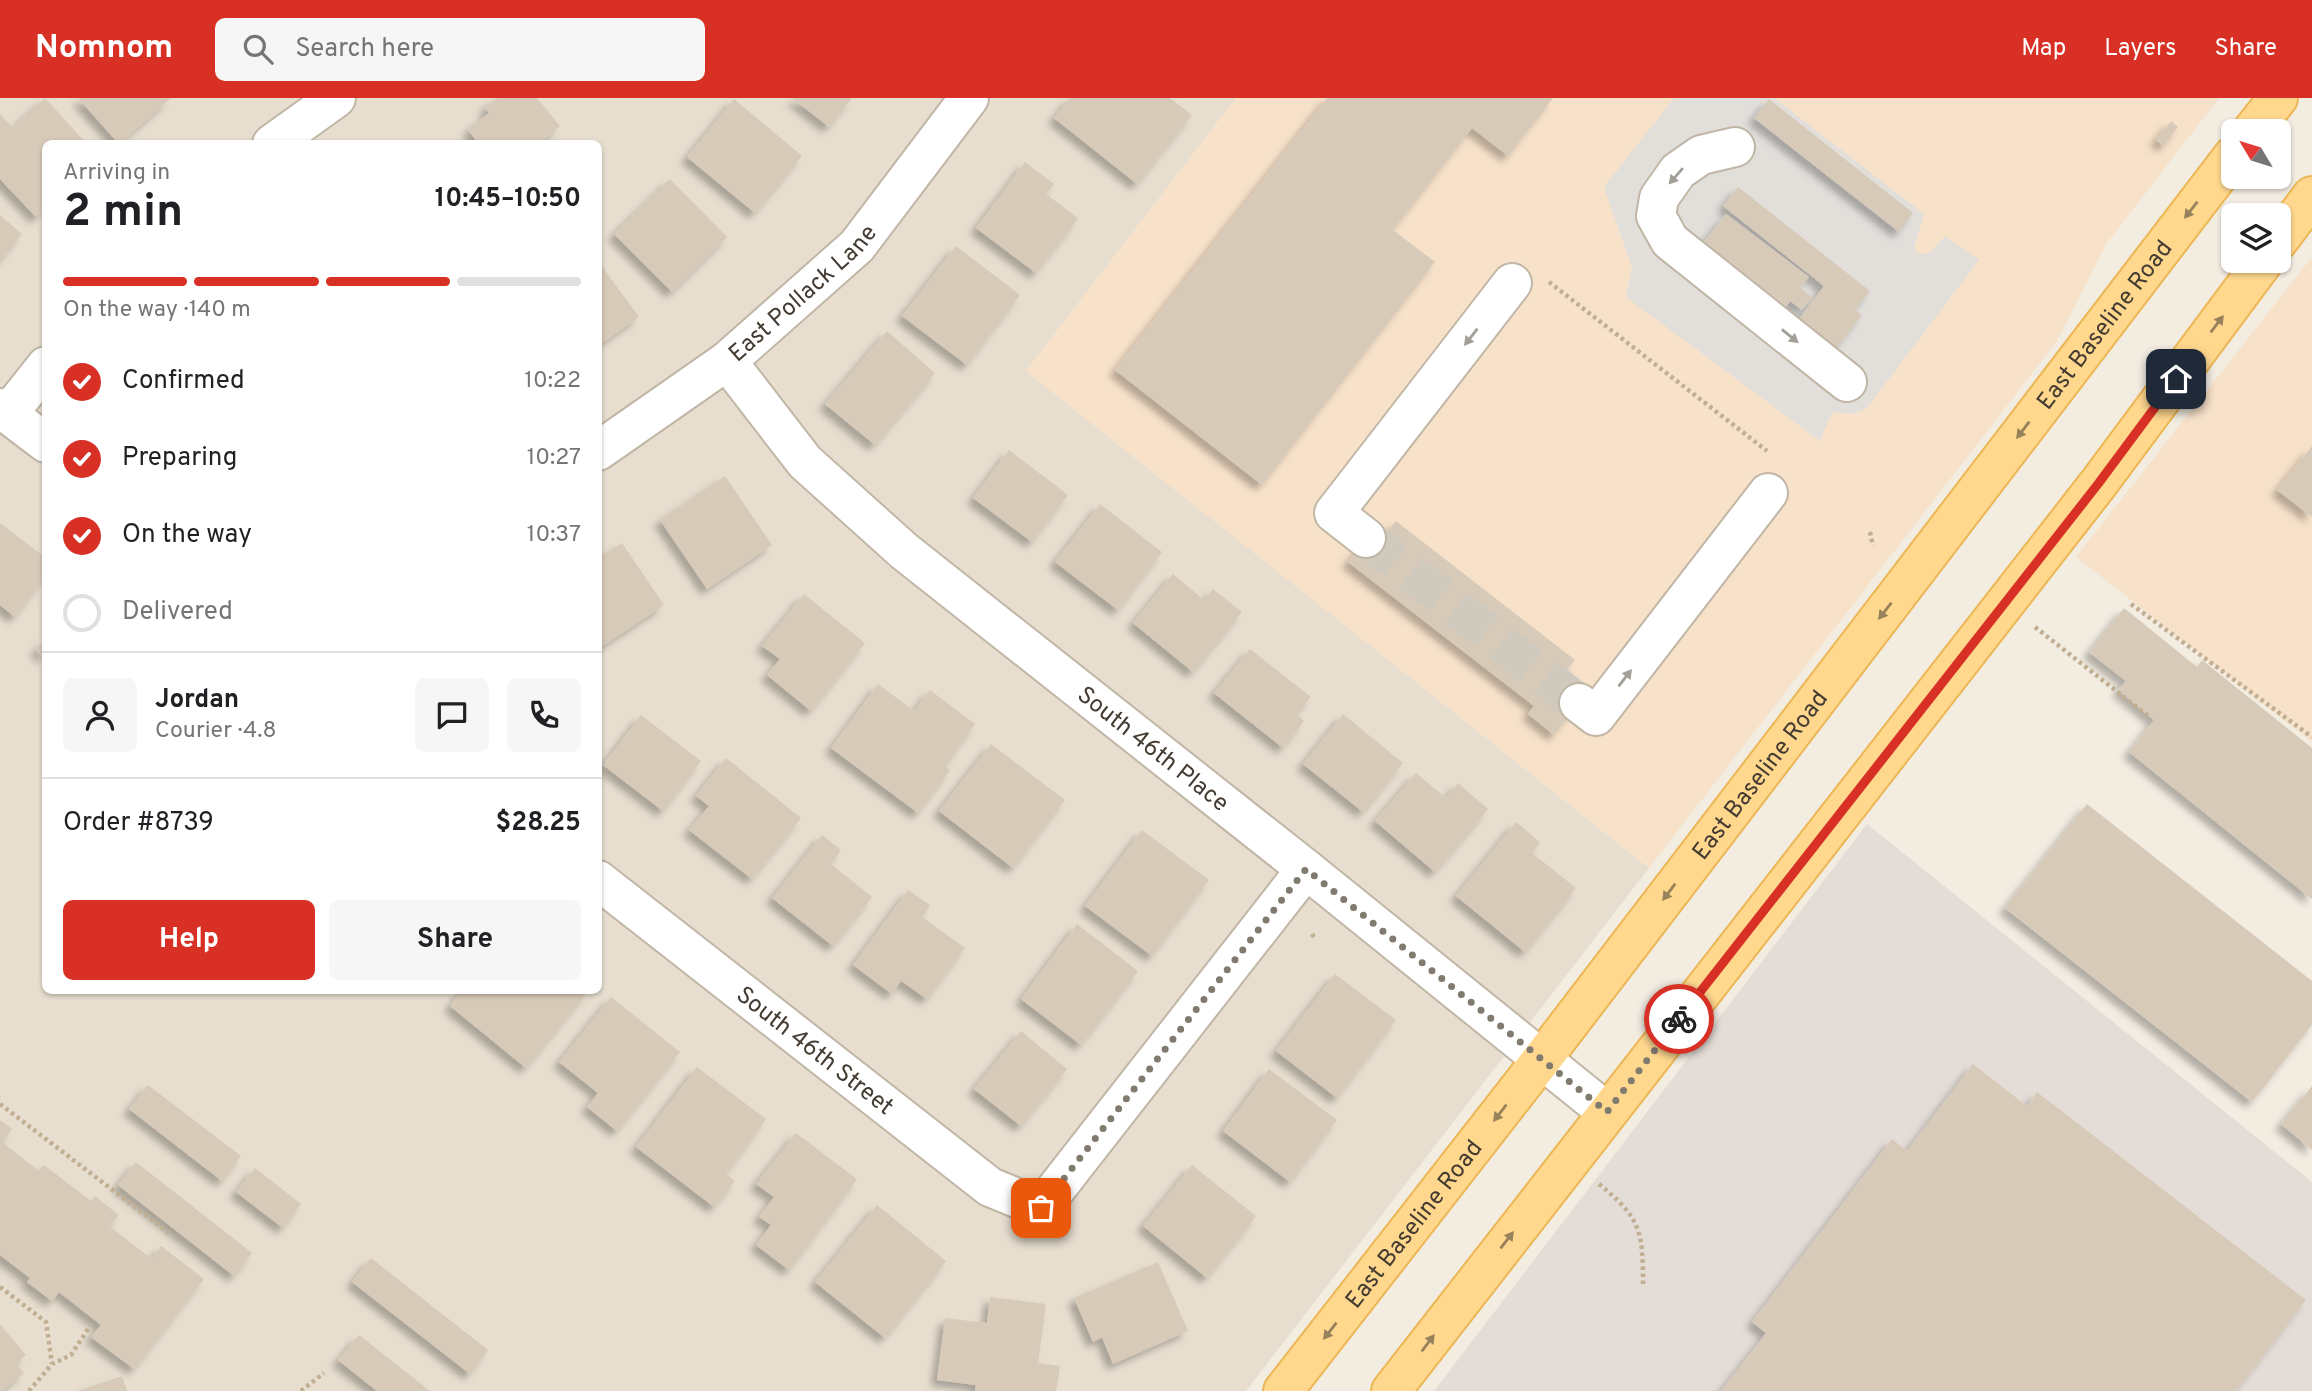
<!DOCTYPE html>
<html lang="en">
<head>
<meta charset="utf-8">
<style>
	body { margin:0; font-family:Overpass,sans-serif; background:#f6f6f6; color:#202124; height:100vh; display:flex; flex-direction:column; font-size:26px; white-space:nowrap }
	* { box-sizing:border-box; margin:0 }
	p { font-size:23px; color:#757577 }
	.icon { flex:none; width:38px; height:38px; fill:none; stroke:currentColor; stroke-width:2; stroke-linecap:round; stroke-linejoin:round }
	.map { position:relative; flex:1; overflow:hidden }
	.drawer { position:absolute; left:42px; top:42px; width:560px; height:854px; display:flex; flex-direction:column; background:#fff; border-radius:10px; box-shadow:0 2px 5px #0004 }
	.drawer>* { flex:none }
	.needle { width:46px; rotate:308deg }
	.fabs { position:absolute; left:2221px; top:21px; display:grid; gap:14px }
	.fabs a { display:grid; place-items:center; width:70px; height:70px; border-radius:10px; background:#fff; box-shadow:0 2px 5px #0004; font-size:35px }
	.pin { position:absolute; display:grid; place-items:center; width:60px; height:60px; color:#fff; margin:-30px; border-radius:14px; box-shadow:0 4px 10px #0006 }
	.courier { position:absolute; display:grid; place-items:center; width:70px; height:70px; margin:-35px; border:5px solid #d93025; border-radius:50%; background:#fff; color:#222; box-shadow:0 2px 9px #0007 }
	.summary em { font-style:normal; font-weight:700 }
	.summary div { display:flex; flex-direction:column-reverse }
	.summary { display:flex; align-items:center; justify-content:space-between; height:119px; padding:0 21px }
	h1 { font-size:46px; font-weight:700; line-height:52px }
	.bar { display:grid; grid-template-columns:repeat(4,1fr); gap:10px 7px; align-content:center; height:84px; padding:0 21px }
	.bar i { height:9px; border-radius:5px; background:#e0e0e0 }
	.bar .active { background:#d93025 }
	.bar p { grid-column:span 4 }
	.line { display:flex; align-items:center; gap:18px; padding:0 21px; border-top:2px solid #e0e0e0 }
	.line div { flex:1 }
	.round { display:grid; place-items:center; flex:none; width:74px; height:74px; border-radius:10px; background:#f6f6f6 }
	ol { padding:0 21px; list-style:none }
	li { display:flex; align-items:center; gap:21px; height:77px }
	li p { margin-inline-start:auto }
	li .icon { padding:7px; border-radius:50%; background:#d93025; color:#fff; stroke-width:4 }
	li:last-child { color:#757577 }
	li i { width:38px; height:38px; border:4px solid #e0e0e0; border-radius:50% }
	.primary-button { display:flex; gap:14px; margin-top:auto; padding:14px 21px }
	.primary-button a { flex:1; height:80px; border-radius:10px; background:#d93025; color:#fff; font-size:28px; font-weight:700; line-height:80px; text-align:center }
	.primary-button a+a { background:#f6f6f6; color:#202124 }
	header { display:flex; align-items:center; gap:42px; box-sizing:border-box; height:98px; padding:0 35px; background:#d93025; color:#fff }
	header strong { font-size:33px }
	nav { display:flex; gap:38px; margin-inline-start:auto; font-size:24px }
	.search { width:490px; height:63px; background:#f6f6f6; display:flex; align-items:center; gap:18px; box-sizing:border-box; padding:0 24px; border-radius:10px; color:#757577; font-size:26px }
	.map>svg:first-child { display:block }
</style>
</head>
<body>
<header>
<strong>Nomnom</strong>
<div class="search"><svg class="icon" aria-label="search" viewBox="0 0 24 24"><circle cx="10" cy="10" r="6"/><path d="M15 15l6 6"/></svg>Search here</div>
<nav><a>Map</a><a>Layers</a><a>Share</a></nav>
</header>
<div class="map">
<svg width="2312" height="1293" viewBox="0 0 2312 1293">
	<defs>
		<filter id="shadow"><feDropShadow dx="-6" dy="6" stdDeviation="3.5" flood-color="#0004"/></filter>
	</defs>
	<rect width="100%" height="100%" fill="#f2ece1"/>
	<path fill="#e7decf" fill-rule="evenodd" d="M0,0h1236l-210,273 623,497 -403,523h-1246zM46,46h552v846h-552z"/>
	<path fill="#f7e1c9" d="M1236,0h983l-112,145 -50,98 -408,527 -623,-497z
		M2312,159v485l-236,-185z"/>
	<path fill="#e4ddd7" d="M1867,726l445,358v209h-878z"/>
	<path fill="#e2dfdb" d="M1674,0h100l150,116 -10,34 5,6 12,-2 14,-16 34,24 -113,149 -14,5 -20,-2 -12,29 -194,-144 6,-29 -28,-81z"/>
	<path fill="#d8cab9" filter="url(#shadow)" d="M45,0l42,46h-41v65l-10,8 -36,-38v-65l13,14z
		M78,0h93l-52,46z
		M497,0h40l23,28 -21,18h-60l-11,-14 21,-17 -4,-5z
		M792,0h60l-23,29z
		M1070,0h100l22,17 -55,69 -83,-66z
		M1327,0h226l-45,58 -36,-28 -79,102 42,32 -173,223 -147,-115z
		M734,1l68,57 -47,57 -68,-56z
		M1769,1l144,114 -14,19 -145,-114z
		M2171,23l7,6 -14,19 -8,-6z
		M1025,64l29,22 -8,10 32,24 -42,55 -60,-45z
		M670,81l57,58 -55,55 -58,-58z
		M1738,89l132,104 -15,19 7,5 -29,37 -37,-29 28,-37 -101,-80z
		M1726,116l83,63 -9,11 12,9 -10,13 -12,-9 -10,14 -79,-69z
		M0,117l22,19 -22,27z
		M956,148l64,49 -53,70 -65,-49z
		M598,163l41,56 -41,29z
		M887,233l48,42 -60,72 -50,-41z
		M2312,348v71l-35,-27z
		M1009,352l59,45 -36,47 -59,-44z
		M725,378l47,69 -65,44 -47,-69z
		M1100,406l62,48 -44,58 -63,-48z
		M1396,423l179,139 -8,10 23,19 -36,46 -26,-21 6,-8 -186,-144 27,-34 9,7z
		M0,425l46,35v18l-31,41 -15,-12z
		M622,445l42,62 -66,44v-91z
		M1173,476l31,26 9,-11 29,23 -49,60 -60,-49z
		M804,496l61,49 -54,68 -44,-36 13,-16 -18,-13z
		M2124,510l73,59 5,-7 110,88v151l-183,-147 25,-32 -36,-30 8,-9 -37,-29z
		M46,540v21l-10,-9z
		M1250,551l61,48 -15,17 8,7 -21,27 -69,-55z
		M878,586l36,27 16,-21 45,34 -30,42 5,4 -32,43 -87,-65z
		M1343,616l60,49 -40,49 -60,-48z
		M641,617l60,46 -38,50 -60,-46z
		M991,646l74,56 -52,68 -74,-57z
		M726,660l75,60 -49,61 -63,-49 20,-24 -13,-10z
		M1416,675l30,25 12,-15 30,26 -53,63 -60,-51z
		M2087,706l225,177v44l-60,77 -247,-194z
		M1516,724l24,20 -8,11 44,35 -51,64 -69,-56z
		M1142,732l67,50 -57,76 -67,-50z
		M822,737l19,15 -10,14 41,33 -39,49 -61,-48z
		M908,792l22,15 -8,12 43,31 -38,51 -26,-18 -9,13 -39,-29z
		M1077,826l61,47 -57,74 -60,-46z
		M1335,876l61,46 -59,78 -61,-47z
		M462,892h127l-63,78 -76,-62z
		M611,899l69,55 -63,79 -30,-24 11,-14 -39,-31z
		M1021,933l46,38 -46,57 -47,-37z
		M1973,966l54,42 10,-14 269,208 -70,91h-515l45,-58 -14,-11 140,-183 15,12z
		M697,969l69,52 -40,55 9,7 -21,26 -78,-60z
		M1269,971l68,51 -47,62 -67,-51z
		M148,987l93,71 -19,25 -93,-72z
		M2312,988v64l-31,-26z
		M0,1022l12,9 -10,13 37,29 5,-6 47,36 4,-5 24,19 -10,11 43,33 9,-13 43,33 -70,90 -43,-32 10,-12 -42,-33 -7,9 -25,-19 3,-4 -30,-23z
		M796,1035l61,46 -68,91 -33,-25 15,-20 -12,-8 15,-20 -18,-13z
		M136,1064l116,91 -18,23 -116,-91z
		M1192,1067l64,51 -49,62 -64,-52z
		M255,1070l46,36 -18,24 -47,-36z
		M877,1107l69,56 -61,77 -70,-56z
		M371,1160l117,92 -18,24 -118,-92z
		M1158,1164l30,69 -75,33 -11,-27 -9,5 -19,-44z
		M990,1199l56,7 -8,59 22,3 -4,25h-81l1,-6 -39,-5 8,-62 42,5z
		M0,1226l26,31 -10,8 8,10 -22,18h-2z
		M359,1237l71,56h-53l-39,-31z
		M122,1278l5,15h-49z"/>
	<g fill="none" stroke-linecap="round" stroke-linejoin="round">
		<path stroke="#cfc9be" stroke-width="38" stroke-dasharray="38 19" stroke-linecap="butt" d="M1366,440l213,165"/>
		<defs>
			<g id="minor">
				<path d="M272,46l64,-46"/>
				<path d="M1735,49l-34,8 -23,16 -19,27 -3,18 14,25 177,141"/>
				<path id="s1" d="M727,263l78,101 99,89 402,318 301,243"/>
				<path d="M0,310l46,35"/>
				<path d="M8,316l38,-48"/>
				<path id="s2" d="M598,353l129,-90 130,-115 112,-148"/>
				<path d="M1366,440l-32,-25 178,-230"/>
				<path d="M1579,605l17,13 172,-223"/>
				<path id="s3" d="M598,782l392,307 51,21 265,-339"/>
			</g>
			<g id="major">
				<path d="M2252,33l26,-33"/>
				<path d="M2278,143l34,-45"/>
				<path id="s4" d="M1283,1293l259,-332 691,-903"/>
				<path d="M1391,1293l707,-907 166,-223"/>
			</g>
		</defs>
		<use href="#minor" stroke="#c1b6a6" stroke-width="42"/>
		<use href="#major" stroke="#edb655" stroke-width="42"/>
		<path stroke="#c1ae93" stroke-width="4.5" stroke-dasharray="3.5 3.5" stroke-linecap="butt" d="M1549,184l218,169
			M1870,434l3,14
			M2131,506l181,133
			M2035,529l113,89
			M1312,836l3,5
			M0,1006l169,129
			M1599,1086c42,34 44,48 44,100
			M0,1189l46,35 6,42
			M29,1293l23,-27 19,-9 19,-29
			M301,1293l23,-18"/>
		<use href="#minor" stroke="#fff" stroke-width="38"/>
		<use href="#major" stroke="#ffd88e" stroke-width="38"/>
	</g>
	<defs><path id="oneway-solid" d="M-6-.8H1V-3.2L6.5 0L1 3.2V.8H-6Z" transform="scale(1.75)"/></defs>
	<g fill="#a29e98">
		<use href="#oneway-solid" transform="translate(1676 78) rotate(131)"/>
		<use href="#oneway-solid" transform="translate(1790 238) rotate(39)"/>
		<use href="#oneway-solid" transform="translate(1471 239) rotate(128)"/>
		<use href="#oneway-solid" transform="translate(1625 580) rotate(-52)"/>
	</g>
	<g fill="#98825b">
		<use href="#oneway-solid" transform="translate(2191 112) rotate(128)"/>
		<use href="#oneway-solid" transform="translate(2217 226) rotate(-53)"/>
		<use href="#oneway-solid" transform="translate(2023 332) rotate(127)"/>
		<use href="#oneway-solid" transform="translate(1885 513) rotate(128)"/>
		<use href="#oneway-solid" transform="translate(1669 794) rotate(127)"/>
		<use href="#oneway-solid" transform="translate(1500 1015) rotate(128)"/>
		<use href="#oneway-solid" transform="translate(1507 1142) rotate(-52)"/>
		<use href="#oneway-solid" transform="translate(1330 1233) rotate(128)"/>
		<use href="#oneway-solid" transform="translate(1428 1245) rotate(-53)"/>
	</g>
	<g fill="none" stroke-linecap="round" stroke-linejoin="round">
		<path stroke="#817a6f" stroke-width="7" stroke-dasharray="0 12.6" d="M1041,1110l265,-339 301,243 72,-93"/>
		<path stroke="#d93025" stroke-width="9" d="M1679,921l419,-535 78,-105"/>
	</g>
	<g text-anchor="middle" stroke-width="5" stroke-linejoin="round" paint-order="stroke">
		<g font-size="24" fill="#443c32" stroke="#fff">
			<text dy="8" stroke="none"><textPath href="#s2" startOffset="259">East Pollack Lane</textPath></text>
			<text dy="8" stroke="none"><textPath href="#s4" startOffset="1346">East Baseline Road</textPath></text>
			<text dy="8" stroke="none"><textPath href="#s1" startOffset="579">South 46th Place</textPath></text>
			<text dy="8" stroke="none"><textPath href="#s4" startOffset="779">East Baseline Road</textPath></text>
			<text dy="8" stroke="none"><textPath href="#s3" startOffset="276">South 46th Street</textPath></text>
			<text dy="8" stroke="none"><textPath href="#s4" startOffset="212">East Baseline Road</textPath></text>
		</g>
	</g>
</svg>
<div class="fabs">
<a><svg class="needle" viewBox="-14 -14 28 28"><path d="M0-13l5 13h-10z" fill="#e53935"/><path d="M0 13l5-13h-10z" fill="#757577"/></svg></a>
<a><svg class="icon" aria-label="layers" viewBox="0 0 24 24"><path d="M12 4l9 5-9 5-9-5zM3 14l9 5 9-5"/></svg></a>
</div>
<div class="pin" style="left:1041px;top:1110px;background:#ea580c"><svg class="icon" aria-label="bag" viewBox="0 0 24 24"><path d="M5 8h14l-1 12H6zM9 8a3 3 0 0 1 6 0"/></svg></div>
<div class="pin" style="left:2176px;top:281px;background:#1f2937"><svg class="icon" aria-label="home" viewBox="0 0 24 24"><path d="M3 11l9-7 9 7M6 9v11h12V9"/></svg></div>
<div class="courier" style="left:1679px;top:921px"><svg class="icon" aria-label="bike" viewBox="0 0 24 24"><circle cx="6" cy="16" r="4"/><circle cx="18" cy="16" r="4"/><path d="M6 16l4-8h5l3 8M10 8l3 8H6M13 5h3"/></svg></div>
<section class="drawer">
<div class="summary"><div><h1>2 min</h1><p>Arriving in</p></div><em>10:45–10:50</em></div>
<div class="bar"><i class="active"></i><i class="active"></i><i class="active"></i><i></i><p>On the way · 140 m</p></div>
<ol>
<li><svg class="icon" aria-label="check" viewBox="0 0 24 24"><path d="M5 12l5 5 9-10"/></svg>Confirmed<p>10:22</p></li>
<li><svg class="icon" aria-label="check" viewBox="0 0 24 24"><path d="M5 12l5 5 9-10"/></svg>Preparing<p>10:27</p></li>
<li><svg class="icon" aria-label="check" viewBox="0 0 24 24"><path d="M5 12l5 5 9-10"/></svg>On the way<p>10:37</p></li>
<li><i></i>Delivered</li>
</ol>
<div class="line" style="height:126px"><a class="round"><svg class="icon" aria-label="person" viewBox="0 0 24 24"><circle cx="12" cy="8" r="4"/><path d="M4 21q1-7 8-7t8 7"/></svg></a><div><b>Jordan</b><p>Courier · 4.8</p></div><a class="round"><svg class="icon" aria-label="chat" viewBox="0 0 24 24"><path d="M4 5h16v11H9l-5 4z"/></svg></a><a class="round"><svg class="icon" aria-label="phone" viewBox="0 0 24 24"><path d="M5 4h4l2 5-3 2q2 4 5 5l2-3 5 2v4C11 20 4 13 5 4z"/></svg></a></div>
<div class="line" style="height:91px"><div>Order #8739</div><b>$28.25</b></div>
<div class="primary-button"><a>Help</a><a>Share</a></div>
</section>
</div>
</body>
</html>
